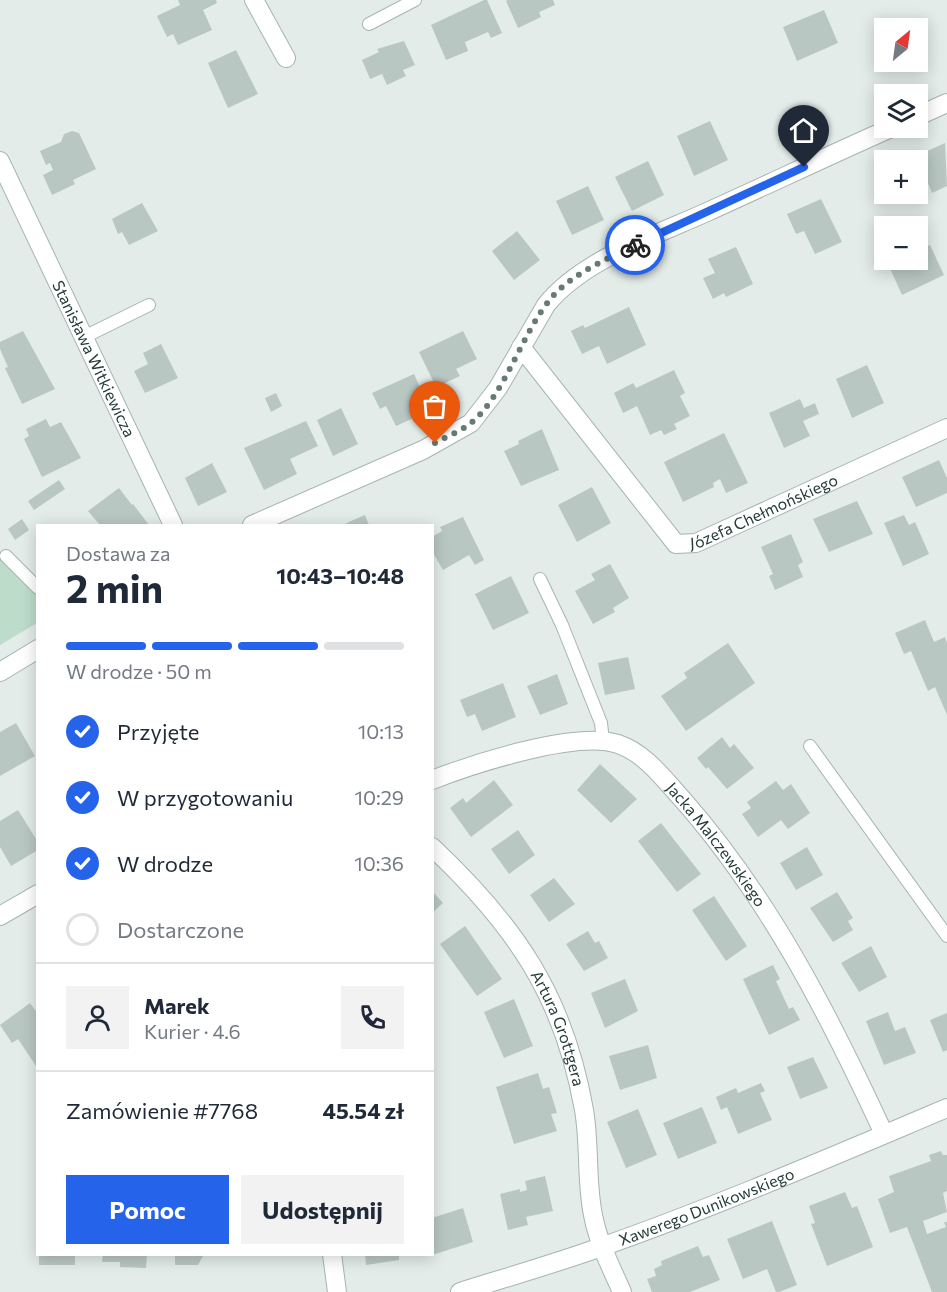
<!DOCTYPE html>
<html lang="pl">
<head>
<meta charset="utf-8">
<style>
	body { margin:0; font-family:Commissioner,sans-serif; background:#f2f2f3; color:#1f2937; height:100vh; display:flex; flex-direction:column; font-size:22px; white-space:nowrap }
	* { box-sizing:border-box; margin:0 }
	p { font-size:20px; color:#747a83 }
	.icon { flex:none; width:33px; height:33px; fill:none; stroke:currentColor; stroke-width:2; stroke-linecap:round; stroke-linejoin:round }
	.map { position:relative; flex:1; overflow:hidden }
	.panel { position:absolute; left:36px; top:524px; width:398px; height:732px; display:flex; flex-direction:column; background:#fff; border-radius:0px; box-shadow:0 3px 15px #0003 }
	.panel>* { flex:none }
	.needle { width:39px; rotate:29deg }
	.tools { position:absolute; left:874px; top:18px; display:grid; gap:12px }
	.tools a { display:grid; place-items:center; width:54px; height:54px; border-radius:0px; background:#fff; box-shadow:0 3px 15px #0003; font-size:30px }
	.pin { position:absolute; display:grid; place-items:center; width:51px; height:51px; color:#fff; margin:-62px -26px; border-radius:50% 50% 50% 0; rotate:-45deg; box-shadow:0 0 6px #0007 }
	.pin .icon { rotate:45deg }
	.courier { position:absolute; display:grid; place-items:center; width:60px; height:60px; margin:-30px; border:4px solid #2563eb; border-radius:50%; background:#fff; color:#222; box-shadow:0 2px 8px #0007 }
	.head em { font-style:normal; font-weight:700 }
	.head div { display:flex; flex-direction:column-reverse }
	.head { display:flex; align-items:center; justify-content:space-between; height:102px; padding:0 30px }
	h1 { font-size:39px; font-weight:700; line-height:45px }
	.bar { display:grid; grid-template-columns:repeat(4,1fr); gap:9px 6px; align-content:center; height:72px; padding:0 30px }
	.bar i { height:8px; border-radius:4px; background:#e0e1e3 }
	.bar .current { background:#2563eb }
	.bar p { grid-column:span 4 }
	.line { display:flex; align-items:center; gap:15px; padding:0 30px; border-top:2px solid #e0e1e3 }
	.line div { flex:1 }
	.round { display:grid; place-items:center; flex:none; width:63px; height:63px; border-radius:0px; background:#f2f2f3 }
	ol { padding:0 30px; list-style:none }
	li { display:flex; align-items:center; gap:18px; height:66px }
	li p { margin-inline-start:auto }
	li .icon { padding:6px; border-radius:50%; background:#2563eb; color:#fff; stroke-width:4 }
	li:last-child { color:#747a83 }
	li i { width:33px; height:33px; border:3px solid #e0e1e3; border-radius:50% }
	.button { display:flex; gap:12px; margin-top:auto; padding:12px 30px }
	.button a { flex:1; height:69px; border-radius:0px; background:#2563eb; color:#fff; font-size:24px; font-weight:700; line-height:69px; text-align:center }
	.button a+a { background:#f2f2f3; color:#1f2937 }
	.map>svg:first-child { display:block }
</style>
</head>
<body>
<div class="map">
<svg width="947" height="1292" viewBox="0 0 947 1292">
	<rect width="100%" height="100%" fill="#e3ece9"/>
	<path fill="#bddcca" d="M0,554l38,41 -1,28 -37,22z"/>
	<path fill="#b9c7c3" d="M178,0h38l1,3 -14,7 9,20 -34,15 -5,-11 -6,3 -10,-21 23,-11z
		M484,0h3l15,33 -11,5 -3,-6 -23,10 3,9 -22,9 -15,-35z
		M508,0h45l2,5 -16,7 2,5 -23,11 -12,-27z
		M824,10l14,33 -41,18 -14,-34z
		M404,41l11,24 -12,5 3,6 -19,9 -5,-11 -12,5 -8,-19 17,-8 -2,-3z
		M236,50l22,44 -30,14 -20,-45z
		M710,121l18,39 -34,16 -17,-40z
		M72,131l7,2 17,36 -23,11 2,4 -23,11 -9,-20 10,-5 -3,-7 -4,2 -6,-14 21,-9 3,-8z
		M945,143l2,43 -15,7 -9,-22 -5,2v-13h-11z
		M648,161l16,34 -32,16 -17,-34z
		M588,186l16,34 -32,15 -16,-34z
		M821,199l21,43 -27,12 -11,-23 -8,3 -9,-20z
		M142,203l16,28 -29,14 -7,-13 -4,2 -6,-15z
		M517,231l23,29 -26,20 -22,-29z
		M930,245l14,30 -42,20 -14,-31 10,-4h20v-10z
		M736,247l17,37 -27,13 -2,-4 -11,6 -10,-21 12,-5 -7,-14z
		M629,307l17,38 -39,19 -8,-18 -17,8 -11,-23 12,-6 2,3z
		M23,331l32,58 -33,15 -17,-36 3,-1 -8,-18v-7z
		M463,331l14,28 -21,10 4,7 -24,11 -17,-35z
		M161,344l17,34 -33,15 -11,-22 14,-7 -5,-11z
		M867,365l17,38 -32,15 -16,-39z
		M674,370l11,23 -5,3 10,20 -16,8 3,5 -13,6 -3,-5 -11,5 -13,-29 -14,7 -9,-20 19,-10 3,5z
		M414,374l11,24 -11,5 6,12 -24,11 -10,-20 -6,3 -8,-16z
		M276,393l6,13 -11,6 -6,-14z
		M800,399l4,9 11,-5 4,11 -16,7 7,15 -26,12 -15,-35z
		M341,408l17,36 -25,12 -16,-36z
		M46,419l4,8 11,-5 20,36 -39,19 -18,-38 5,-3 -3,-7z
		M306,421l12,25 -28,13 7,15 -33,16 -20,-42z
		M542,429l17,41 -38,16 -17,-35 15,-7 -1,-3z
		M724,433l24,50 -22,10 -6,-14 -7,4 1,4 -31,15 -19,-40z
		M939,460l8,18v15l-31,14 -14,-30z
		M212,463l15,29 -29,14 -13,-28z
		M59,480l6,9 -31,21 -6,-9z
		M592,487l19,36 -34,19 -19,-37z
		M119,488l13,17 1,-1 16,21h-49l-12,-14z
		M857,501l16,33 -44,18 -16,-33z
		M365,515l4,10h-26l8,-4z
		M904,515l5,10 6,-3 14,32 -26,12 -19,-43z
		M463,517l21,43 -9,5 -6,-10 -26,15 -11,-19v-14l10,-6 -2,-4z
		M22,519l7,11 -14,10 -7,-11z
		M791,534l12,28 -5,3 5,12 -28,13 -6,-14 4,-2 -12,-27z
		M610,564l19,34 -16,10 2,4 -22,12 -18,-33 20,-11 -4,-6z
		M511,576l18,37 -36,17 -18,-36z
		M925,620l9,22 11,-5 2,6v72l-12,-28 -7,4 -17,-40 -7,3 -9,-21z
		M728,643l27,40 -69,48 -25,-35 26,-18 -3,-5z
		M628,657l7,32 -30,6 -7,-32z
		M557,674l11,30 -28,11 -13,-29z
		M503,683l13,34 -34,14 -7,-17 -8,3 -7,-17z
		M16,723l19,33 -35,20v-44z
		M722,737l8,11 4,-4 20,24 -27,21 -19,-22 -2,2 -9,-11z
		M600,764l37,35 -26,24 -34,-33z
		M494,780l19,25 -42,32 -21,-29 13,-10 3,5z
		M776,781l7,9 8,-6 19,29 -22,16 -7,-9 -23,17 -16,-23 9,-6 -4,-6z
		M18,810l20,32v8l-27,16 -11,-19v-26z
		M661,823l40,51 -24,18 -39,-51z
		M518,830l17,25 -26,19 -18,-25z
		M807,847l16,28 -27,15 -16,-27z
		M554,878l21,26 -26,18 -19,-27z
		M432,891l11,12 -11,10z
		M837,892l16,26 -5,3 5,9 -20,12 -23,-34z
		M714,896l33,50 -21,15 -34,-51z
		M465,926l37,53 -25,17 -37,-52z
		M588,931l7,12 4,-2 9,17 -24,13 -18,-27z
		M871,946l16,31 -28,15 -18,-29z
		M773,965l7,14 -4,2 13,28 4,-2 7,13 -31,15 -26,-56z
		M625,979l13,32 -33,17 -14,-35z
		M514,999l19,47 -29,12 -20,-46z
		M30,1003l8,11v55l-20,-30 -6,4 -12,-18z
		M888,1012l7,19 10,-4 11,26 -32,12 -18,-44z
		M947,1013v37l-4,2 -13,-32z
		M648,1045l9,33 -37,12 -11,-34z
		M813,1057l15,31 -28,11 -13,-32z
		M538,1073l5,16 6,-2 8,26 -6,1 6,17 -43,13 -18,-57z
		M761,1083l4,8 -5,2 12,27 -34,14 -11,-27 -6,3 -5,-13 20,-9 2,5z
		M702,1107l15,36 -39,16 -15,-36z
		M638,1109l19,46 -31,13 -19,-46z
		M941,1151l2,4h4v36l-4,2 4,19 -24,9 4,13 19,-7 -2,-5h3v70h-15l-25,-65 -17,6 -12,-34 16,-7 -5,-16 42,-15 -2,-6z
		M545,1176l8,35 -27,6 2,8 -20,5 -8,-36 20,-5v3l7,-2 -2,-9z
		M845,1192l7,16 5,-2 16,41 -46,19 -16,-42 4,-1 -6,-17z
		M463,1208l10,34 -41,13v-37z
		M772,1221l25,64 -18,7h-3l-9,-23 -24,10 -16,-40z
		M698,1246l5,11 6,-2 11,25 -30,12h-38l-5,-13 9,-3 -2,-7 8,-4 -1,-4z
		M39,1254h36v11h-36z
		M103,1254h44l-1,14 -26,-1v-5h-18z
		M175,1254h35l1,2h-8l-5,9h-23z
		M365,1254h34v6l-33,5z"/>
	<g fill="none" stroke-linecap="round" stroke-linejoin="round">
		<defs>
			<path id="lane" d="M369,24l46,-24
				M84,337l65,-32
				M6,556l32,32
				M540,579l22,46 39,98 2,18
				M810,746l137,190"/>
			<g id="street">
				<path d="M254,0l32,58"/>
				<path d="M918,116l29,-13"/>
				<path id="s1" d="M0,161l173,364"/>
				<path id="s2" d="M521,347l155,197 20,-1 251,-115"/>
				<path d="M252,525l171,-75 48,-27 27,-35 48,-83c36,-45 110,-70 161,-93 62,-28 123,-57 184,-84"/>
				<path d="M0,672l38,-23"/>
				<path id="s3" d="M432,780c41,-16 145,-50 186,-36 27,9 46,35 65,56 87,99 146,215 201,334"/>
				<path id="s4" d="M432,847c83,78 132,149 152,263 6,35 2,71 9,105 5,27 18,52 29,77"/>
				<path d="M0,916l38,-22"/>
				<path d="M332,1254l5,38"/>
				<path id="s5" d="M460,1292c48,-15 97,-29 144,-46 116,-41 229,-90 343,-138"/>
			</g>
		</defs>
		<use href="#lane" stroke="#a6b4b1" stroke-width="14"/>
		<use href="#street" stroke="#a6b4b1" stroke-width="20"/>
		<use href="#lane" stroke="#fff" stroke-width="12"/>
		<use href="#street" stroke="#fff" stroke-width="18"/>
	</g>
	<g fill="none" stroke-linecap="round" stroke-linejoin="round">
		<path stroke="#677a77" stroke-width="6" stroke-dasharray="0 10.8" d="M435,443c11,-6 26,-12 36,-20 35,-29 51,-92 82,-127 21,-23 54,-37 82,-51"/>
		<path stroke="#2563eb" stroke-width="8" d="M635,245l169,-78"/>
	</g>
	<g text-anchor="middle" stroke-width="6" stroke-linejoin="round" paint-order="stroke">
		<g font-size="16" fill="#243c39" stroke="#f4f9f7">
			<text dy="6" stroke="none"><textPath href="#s1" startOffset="219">Stanisława Witkiewicza</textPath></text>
			<text dy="6" stroke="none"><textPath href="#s2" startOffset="345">Józefa Chełmońskiego</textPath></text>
			<text dy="6" stroke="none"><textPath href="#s3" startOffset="334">Jacka Malczewskiego</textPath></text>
			<text dy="6" stroke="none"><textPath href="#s4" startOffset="224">Artura Grottgera</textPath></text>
			<text dy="6" stroke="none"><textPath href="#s5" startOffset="261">Xawerego Dunikowskiego</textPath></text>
		</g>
	</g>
</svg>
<div class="tools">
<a><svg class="needle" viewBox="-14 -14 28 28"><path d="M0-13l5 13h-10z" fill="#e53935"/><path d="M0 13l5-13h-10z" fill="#747a83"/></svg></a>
<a><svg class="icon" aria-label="layers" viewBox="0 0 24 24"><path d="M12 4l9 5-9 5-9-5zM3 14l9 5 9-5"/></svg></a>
<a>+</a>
<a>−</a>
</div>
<div class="pin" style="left:435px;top:443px;background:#ea580c"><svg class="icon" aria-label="bag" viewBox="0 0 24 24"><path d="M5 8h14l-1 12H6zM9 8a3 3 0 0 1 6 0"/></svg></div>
<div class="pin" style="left:804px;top:167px;background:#1f2937"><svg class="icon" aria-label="home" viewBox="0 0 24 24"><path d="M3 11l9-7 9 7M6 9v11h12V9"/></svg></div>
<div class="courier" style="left:635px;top:245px"><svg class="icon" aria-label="bike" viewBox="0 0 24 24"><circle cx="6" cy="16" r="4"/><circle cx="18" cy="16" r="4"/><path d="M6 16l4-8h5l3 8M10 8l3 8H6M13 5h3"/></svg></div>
<section class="panel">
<div class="head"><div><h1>2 min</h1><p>Dostawa za</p></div><em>10:43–10:48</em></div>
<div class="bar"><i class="current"></i><i class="current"></i><i class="current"></i><i></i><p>W drodze · 50 m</p></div>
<ol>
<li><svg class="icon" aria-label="check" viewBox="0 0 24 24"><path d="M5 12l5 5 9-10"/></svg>Przyjęte<p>10:13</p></li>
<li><svg class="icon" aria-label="check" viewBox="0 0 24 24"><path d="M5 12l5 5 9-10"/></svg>W przygotowaniu<p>10:29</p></li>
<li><svg class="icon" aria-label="check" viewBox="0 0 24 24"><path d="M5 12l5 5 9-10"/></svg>W drodze<p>10:36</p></li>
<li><i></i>Dostarczone</li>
</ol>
<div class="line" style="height:108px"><a class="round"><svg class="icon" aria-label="person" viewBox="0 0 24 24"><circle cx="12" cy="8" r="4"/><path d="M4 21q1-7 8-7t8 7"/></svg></a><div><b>Marek</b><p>Kurier · 4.6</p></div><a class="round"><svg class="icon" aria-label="phone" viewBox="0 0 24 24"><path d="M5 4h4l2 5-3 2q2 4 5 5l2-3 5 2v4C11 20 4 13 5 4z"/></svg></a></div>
<div class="line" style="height:78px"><div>Zamówienie #7768</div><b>45.54 zł</b></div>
<div class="button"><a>Pomoc</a><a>Udostępnij</a></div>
</section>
</div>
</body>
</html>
